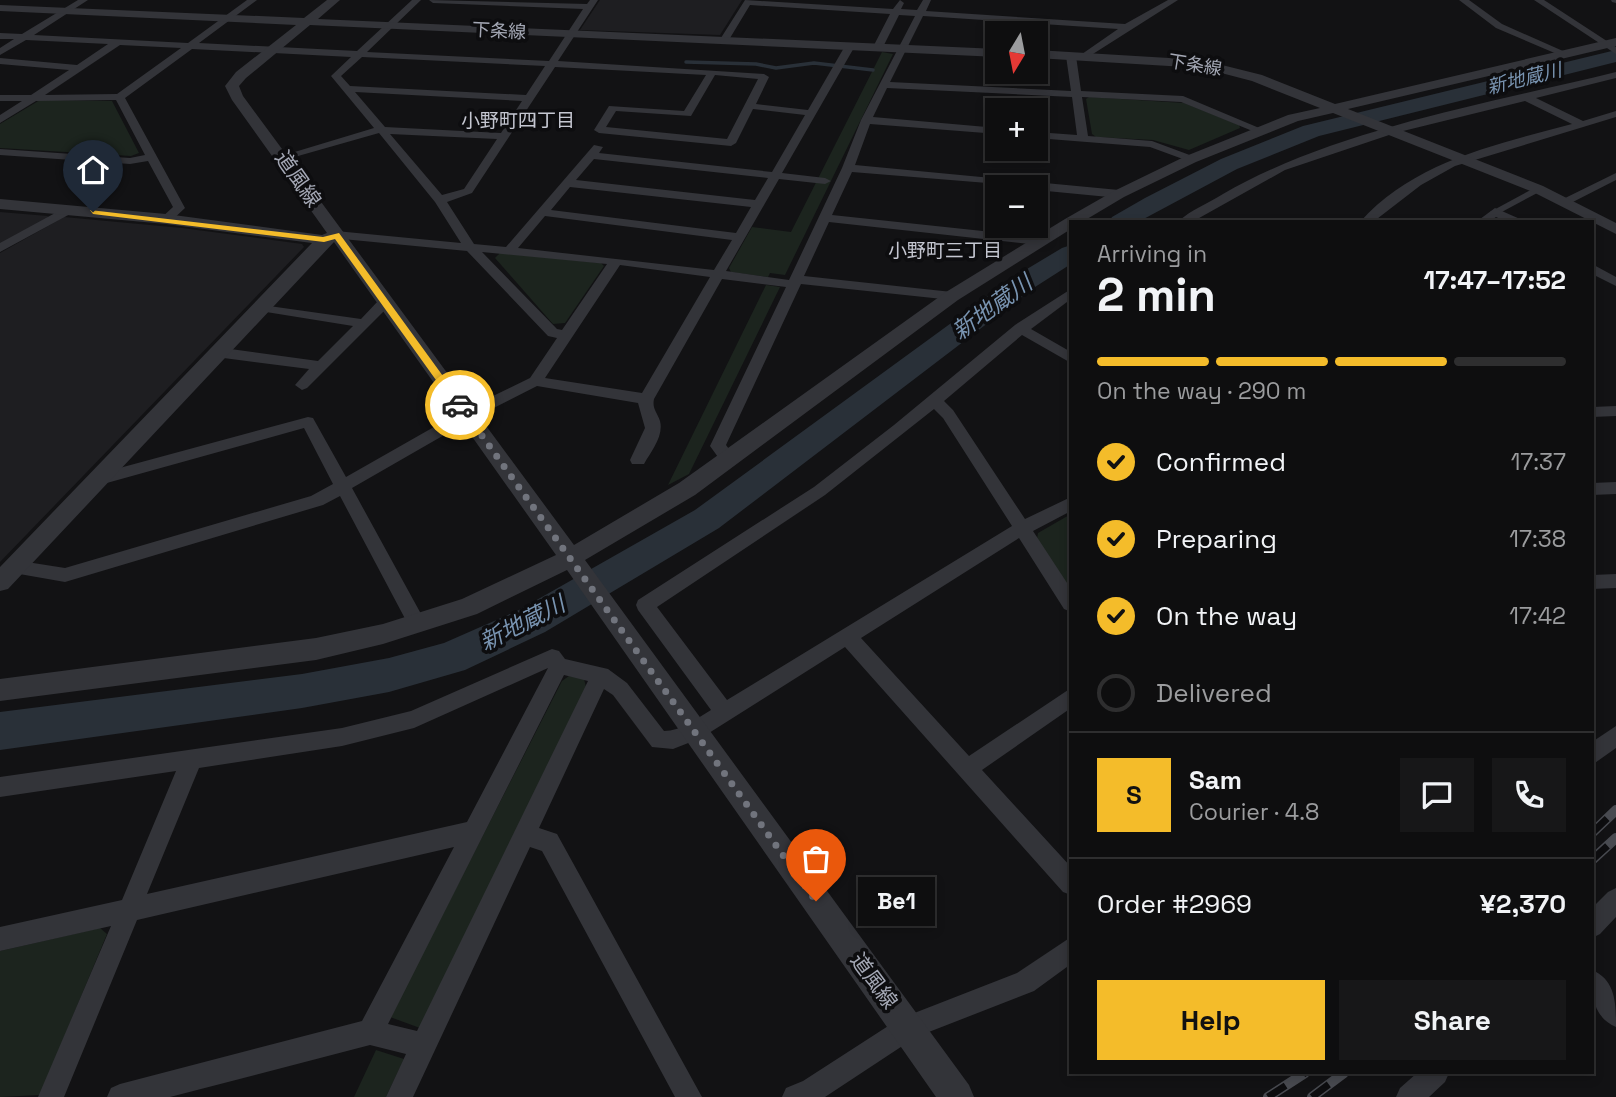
<!DOCTYPE html>
<html lang="en">
<head>
<meta charset="utf-8">
<style>
	body { margin:0; font-family:"Space Grotesk","Noto Sans JP",sans-serif; background:#171718; color:#f1f3f6; height:100vh; display:flex; flex-direction:column; font-size:26px; white-space:nowrap }
	* { box-sizing:border-box; margin:0 }
	p { font-size:23px; color:#9b9c9e }
	.icon { flex:none; width:38px; height:38px; fill:none; stroke:currentColor; stroke-width:2; stroke-linecap:round; stroke-linejoin:round }
	.map { position:relative; flex:1; overflow:hidden }
	.panel { position:absolute; left:1069px; top:220px; width:525px; height:854px; display:flex; flex-direction:column; background:#0e0e0f; border-radius:0px; box-shadow:0 4px 10px #0003,0 0 0 2px #2e2e2f }
	.panel>* { flex:none }
	.needle { width:46px; rotate:190deg }
	.buttons { position:absolute; left:985px; top:21px; display:grid; gap:14px }
	.buttons a { display:grid; place-items:center; width:63px; height:63px; border-radius:0px; background:#0e0e0f; box-shadow:0 4px 10px #0003,0 0 0 2px #2e2e2f; font-size:35px }
	.pin { position:absolute; display:grid; place-items:center; width:60px; height:60px; color:#fff; margin:-72px -30px; border-radius:50% 50% 50% 0; rotate:-45deg; box-shadow:0 0 7px #0007 }
	.pin .icon { rotate:45deg }
	.courier { position:absolute; display:grid; place-items:center; width:70px; height:70px; margin:-35px; border:5px solid #f4bc2a; border-radius:50%; background:#fff; color:#222; box-shadow:0 2px 9px #0007 }
	.bubble { position:absolute; height:49px; border-radius:0px; background:#0e0e0f; box-shadow:0 4px 10px #0003,0 0 0 2px #2e2e2f; font-size:23px; font-weight:600; line-height:49px; text-align:center }
	.summary em { font-style:normal; font-weight:600 }
	.summary div { display:flex; flex-direction:column-reverse }
	.summary { display:flex; align-items:center; justify-content:space-between; height:119px; padding:0 28px }
	h1 { font-size:46px; font-weight:600; line-height:52px }
	.bar { display:grid; grid-template-columns:repeat(4,1fr); gap:10px 7px; align-content:center; height:84px; padding:0 28px }
	.bar i { height:9px; border-radius:5px; background:#2e2e2f }
	.bar .active { background:#f4bc2a }
	.bar p { grid-column:span 4 }
	.line { display:flex; align-items:center; gap:18px; padding:0 28px; border-top:2px solid #2e2e2f }
	.line div { flex:1 }
	.round { display:grid; place-items:center; flex:none; width:74px; height:74px; border-radius:0px; background:#171718 }
	ol { padding:0 28px; list-style:none }
	li { display:flex; align-items:center; gap:21px; height:77px }
	li p { margin-inline-start:auto }
	li .icon { padding:7px; border-radius:50%; background:#f4bc2a; color:#111; stroke-width:4 }
	li:last-child { color:#9b9c9e }
	li i { width:38px; height:38px; border:4px solid #2e2e2f; border-radius:50% }
	.primary-button { display:flex; gap:14px; margin-top:auto; padding:14px 28px }
	.primary-button a { flex:1; height:80px; border-radius:0px; background:#f4bc2a; color:#111; font-size:28px; font-weight:600; line-height:80px; text-align:center }
	.primary-button a+a { background:#171718; color:#f1f3f6 }
	.map>svg:first-child { display:block }
</style>
</head>
<body>
<div class="map">
<svg width="1616" height="1097" viewBox="0 0 1616 1097">
	<rect width="100%" height="100%" fill="#121214"/>
	<path fill="#1e1e21" d="M600,0h142l-22,35 -140,-5z
		M0,212l48,4 -1,3 -47,26z
		M64,217l118,11 120,16 2,3 -304,315v-309z"/>
	<path fill="#1c241e" d="M882,52l11,2 -108,221 -15,-2 -2,4 -37,-5 -2,-4 23,-41 39,5z
		M1089,97l95,6 55,22 1,3 -51,22 -36,-10 -57,-3 -4,-3 -6,-35z
		M40,100l72,1 27,52 -8,3 -131,-8v-24z
		M500,253l101,10 3,3 -39,57 -12,1 -58,-66z
		M766,285l14,2 -91,187 -21,11z
		M1071,514v76l-34,-51 1,-6z
		M569,676l15,3 2,8 -166,341 -30,-11 172,-336z
		M100,928l7,6 -67,161 -40,2v-146z
		M376,1050l28,9 -18,38h-32z"/>
	<g fill="none" stroke-linecap="round" stroke-linejoin="round">
		<path stroke="#293038" stroke-width="3.5" d="M686,62l70,2 20,4 38,-5 59,7"/>
		<path fill="#293038" fill-rule="evenodd" d="M1616,50v12l-297,74 -82,33 -99,53h-29l3,-5 33,-19 76,-39 82,-33z
			M1071,245v19l-36,23 -316,241 -174,104 -80,38 -76,22 -87,16 -302,42v-38l302,-38 87,-16 55,-15 75,-33 176,-100 322,-235 45,-27z"/>
		<path fill="#333439" fill-rule="evenodd" d="M1538,186l5,3 -2,2 -43,23 -8,-2z"/>
		<path fill="#333439" fill-rule="evenodd" d="M78,0h10l-54,35 154,8 59,-43h10l-58,43 158,8 55,-51h9l-54,52 182,9 34,-52 -150,-6 -4,-3 158,4 3,-4h8l-40,61 206,13 5,3 -13,27 52,6 37,-64 8,-2 2,2 -73,127 43,5 6,3 -6,3 -46,-5 -53,92 63,9 53,-112 19,-48 54,-104 -16,-1 -16,32 -5,3 -5,-3 17,-33 -140,-9 -23,38h-6l-2,-2 26,-41 148,9 7,-9 4,3 -3,6 16,1 6,-10h8l-5,11 199,13 43,-24h10l-93,59 -5,-3 2,-2 36,-25 -195,-13 -33,66 181,9 -5,-35 5,-3 5,3 5,35 102,5 81,34 -9,2 -74,-30 -99,-5 6,39 64,5 43,16 2,2 -6,3 -41,-15 -114,-9v-6l41,3 -5,-38 -185,-9 -14,29 125,11v6l-128,-10 -15,41 264,25 6,4 -6,4 -83,-8v-3l-184,-15 -20,43 207,22 6,4 -6,4 -210,-23 -25,54 148,16 7,4 -7,4 -151,-16 -75,161 11,15 -2,4h-12l-13,-18 76,-159 -64,-8 -68,120c-2,10 3,13 6,22 4,15 -9,31 -16,43h-12l-2,-4 15,-32 -7,-25 -101,-17 -65,33 -120,69 74,135 -2,5 -7,3 -7,-3 -70,-132 -17,9 -258,77 -57,-10 -3,-5 3,-5 6,-2 51,8 246,-72 22,-12 -29,-56 -208,58 -6,-2 -2,-4 2,-4 218,-59 5,1 33,59 116,-66 68,-33 27,-40 -9,-2 -81,-85 -135,-13v-6l4,-1 125,12 -26,-41 -56,-69 -95,27 -6,-3 96,-29 -43,-52 20,-19 -159,-8 -67,49 60,110 -15,14 -10,-3 13,-12 -25,-46 -18,3 -130,-9v-6l130,9 15,-3 -29,-55 -80,1 -36,22v-8l22,-14h-22v-6h31l38,-25 -69,-6v-6l77,7 31,-21 -82,-4 -26,15v-7l14,-9h-14v-6l22,1zM120,45l61,3 -64,46 -72,1zM362,57l183,9 -19,29 -176,-9 -9,-10zM555,67l151,8 -22,36 -75,-5 -15,24 5,3 132,13 5,-3 17,-34 52,6 -33,57 -173,-19 4,-6 -9,-2 -88,102 -32,-3 -27,-42 25,-9zM715,75l43,4 -31,60 -121,-12 10,-16 75,5zM355,92l167,9 -21,32 -116,-6zM390,134l107,5 -33,50 -22,6zM594,159l174,19 -13,22 -179,-20zM570,187l181,20 -15,26 -185,-23zM545,216l187,24 -18,30 -196,-22zM482,252l125,12 -45,66 -5,-1zM620,265l90,12 -68,116 -97,-15z
			M1459,0h10l33,24 70,31 -8,2 -68,-29z
			M1534,0h10l72,47v7z
			M1611,0h5v3l-4,-1z
			M1616,72v6l-80,20 47,23 33,-10v6l-161,49 -34,19 -48,37h-13c54,-61 138,-78 212,-98l-47,-23 -130,32 -110,37 -93,52h-14c12,-12 31,-19 45,-28 112,-65 267,-91 393,-122z
			M1616,173v7l-49,25 -10,-3z
			M68,206l6,4 -2,3 -72,39v-9z
			M1495,208l25,11 2,3h-15l-11,-5 -7,5h-13z
			M1592,264l24,13v9l-24,-12z
			M1071,289v10l-40,30 40,23v11l-49,-28 -78,66 9,9 72,109 46,-22v14l-38,20 38,58v23l-7,-3 -45,-71 -158,100 108,118 102,-68v20l-89,62 89,97v28l-8,-3 -218,-245 -144,91 -28,11 -21,-2 -39,-52 -9,-6 -65,139 18,6 145,263h-27l-133,-246 -12,-4 -117,250h-27l20,-43 -36,-9 -200,52h-63l4,-9 9,-4 242,-63 92,-174 -317,73 -73,177h-26l73,-171 -111,25v-24l122,-27 54,-129 -176,26v-20l342,-49 69,-17 141,-62 7,2 6,8 43,10 19,14 37,48c17,0 32,-12 47,-21l-73,-100 -2,-5 2,-5 176,-113 80,-62 121,-100zM934,409l9,9 69,108 -285,174 -70,-93 168,-112zM548,668l-81,154 -320,72 52,-126 143,-22 72,-18zM564,675l24,6 -171,350 -29,-7z
			M384,299l5,1v6l-82,82 -5,2 -7,-5 14,-16 -93,-12 -7,-5 7,-5 102,14 35,-35 -93,-15 -7,-4 2,-3 106,15 18,-19z
			M1616,406v10l-24,1v-10z
			M1616,482v12l-24,1v-12z
			M1616,574v14l-24,1v-14z
			M1616,726v22l-24,17v-23z
			M1616,888v29l-16,17 -8,4v-30l16,-16z
			M1071,937v27l-37,27 -118,46 -91,60h-43l4,-9 17,-7 96,-62 118,-46z
			M1592,970c24,10 24,34 24,57 -25,-11 -24,-34 -24,-57z
			M1417,1073h32l-4,9 -16,15h-33l4,-9z"/>
		<path fill="#333439" fill-rule="evenodd" d="M327,0h13l-22,19 680,30v8l-688,-32 -64,53 -7,8 4,10 331,449 105,-62 267,-191 119,-73 49,-28 72,-35 102,-41 32,-7 -68,-27 -50,-13 -166,-10v-8l166,10 60,15 73,29 281,-66v8l-268,63 195,77 73,37v11l-83,-42 -200,-79 -35,8 -102,41 -72,35 -42,25h-11v7l-113,71 -263,195 -110,65 384,525 5,12h-38l-369,-527 -90,44 -94,30 -67,16 -316,41v-22l316,-41 67,-14 79,-25 94,-44 -222,-313 -326,347 -8,2v-24l312,-324 -146,-19 -166,-15v-10l166,15 156,21 5,-2 -95,-133 -7,-14 11,-14 60,-47 -296,-14v-6l304,13z"/>
		<defs>
			<path id="rail" d="M1592,833l24,-23
				M1592,860l24,-22
				M1268,1097l37,-24
				M1312,1097l32,-24"/>
		</defs>
		<use href="#rail" stroke="#484a50" stroke-width="10"/>
		<use href="#rail" stroke="#0d0d0f" stroke-width="7" stroke-dasharray="21" stroke-linecap="butt"/>
	</g>
	<path fill="#f4bc2a" d="M90,210l233,27 16,-4 125,172 -8,3 -121,-169 -11,3 -231,-28z"/>
	<g fill="none" stroke-linecap="round" stroke-linejoin="round">
		<path stroke="#71747d" stroke-width="7" stroke-dasharray="0 12.6" d="M460,405l356,496"/>
	</g>
	<g text-anchor="middle" stroke-width="7" stroke-linejoin="round" paint-order="stroke">
		<g font-size="18" fill="#a4a8b5" stroke="#0d0d0f">
			<text transform="translate(499 31) rotate(3)" y="6">下条線</text>
			<text transform="translate(1195 65) rotate(9)" y="6">下条線</text>
		</g>
		<g font-size="19" font-style="italic" fill="#7994b1" stroke="#0d0d0f">
			<text transform="translate(1524 78) rotate(-14)" y="7">新地蔵川</text>
		</g>
		<g font-size="19" fill="#c5c7d1" stroke="#0d0d0f">
			<text x="518" y="127">小野町四丁目</text>
			<text x="945" y="257">小野町三丁目</text>
		</g>
		<g font-size="21" fill="#a4a8b5" stroke="#0d0d0f">
			<text transform="translate(298 179) rotate(55)" y="7">道風線</text>
			<text transform="translate(874 981) rotate(54)" y="7">道風線</text>
		</g>
		<g font-size="23" font-style="italic" fill="#7994b1" stroke="#0d0d0f">
			<text transform="translate(992 307) rotate(-36)" y="8">新地蔵川</text>
			<text transform="translate(522 623) rotate(-27)" y="8">新地蔵川</text>
		</g>
	</g>
</svg>
<div class="buttons">
<a><svg class="needle" viewBox="-14 -14 28 28"><path d="M0-13l5 13h-10z" fill="#e53935"/><path d="M0 13l5-13h-10z" fill="#9b9c9e"/></svg></a>
<a>+</a>
<a>−</a>
</div>
<div class="pin" style="left:816px;top:901px;background:#ea580c"><svg class="icon" aria-label="bag" viewBox="0 0 24 24"><path d="M5 8h14l-1 12H6zM9 8a3 3 0 0 1 6 0"/></svg></div>
<div class="pin" style="left:93px;top:212px;background:#1f2937"><svg class="icon" aria-label="home" viewBox="0 0 24 24"><path d="M3 11l9-7 9 7M6 9v11h12V9"/></svg></div>
<div class="courier" style="left:460px;top:405px"><svg class="icon" aria-label="car" viewBox="0 0 24 24"><path d="M5 17H2v-5l4-1 3-4h7l3 4 3 1v5h-3M9 17h6M6 11h13"/><circle cx="7" cy="17" r="2"/><circle cx="17" cy="17" r="2"/></svg></div>
<div class="bubble" style="left:858px;top:877px;width:77px">Be1</div>
<section class="panel">
<div class="summary"><div><h1>2 min</h1><p>Arriving in</p></div><em>17:47–17:52</em></div>
<div class="bar"><i class="active"></i><i class="active"></i><i class="active"></i><i></i><p>On the way · 290 m</p></div>
<ol>
<li><svg class="icon" aria-label="check" viewBox="0 0 24 24"><path d="M5 12l5 5 9-10"/></svg>Confirmed<p>17:37</p></li>
<li><svg class="icon" aria-label="check" viewBox="0 0 24 24"><path d="M5 12l5 5 9-10"/></svg>Preparing<p>17:38</p></li>
<li><svg class="icon" aria-label="check" viewBox="0 0 24 24"><path d="M5 12l5 5 9-10"/></svg>On the way<p>17:42</p></li>
<li><i></i>Delivered</li>
</ol>
<div class="line" style="height:126px"><b class="round" style="background:#f4bc2a;color:#111">S</b><div><b>Sam</b><p>Courier · 4.8</p></div><a class="round"><svg class="icon" aria-label="chat" viewBox="0 0 24 24"><path d="M4 5h16v11H9l-5 4z"/></svg></a><a class="round"><svg class="icon" aria-label="phone" viewBox="0 0 24 24"><path d="M5 4h4l2 5-3 2q2 4 5 5l2-3 5 2v4C11 20 4 13 5 4z"/></svg></a></div>
<div class="line" style="height:91px"><div>Order #2969</div><b>¥2,370</b></div>
<div class="primary-button"><a>Help</a><a>Share</a></div>
</section>
</div>
</body>
</html>
